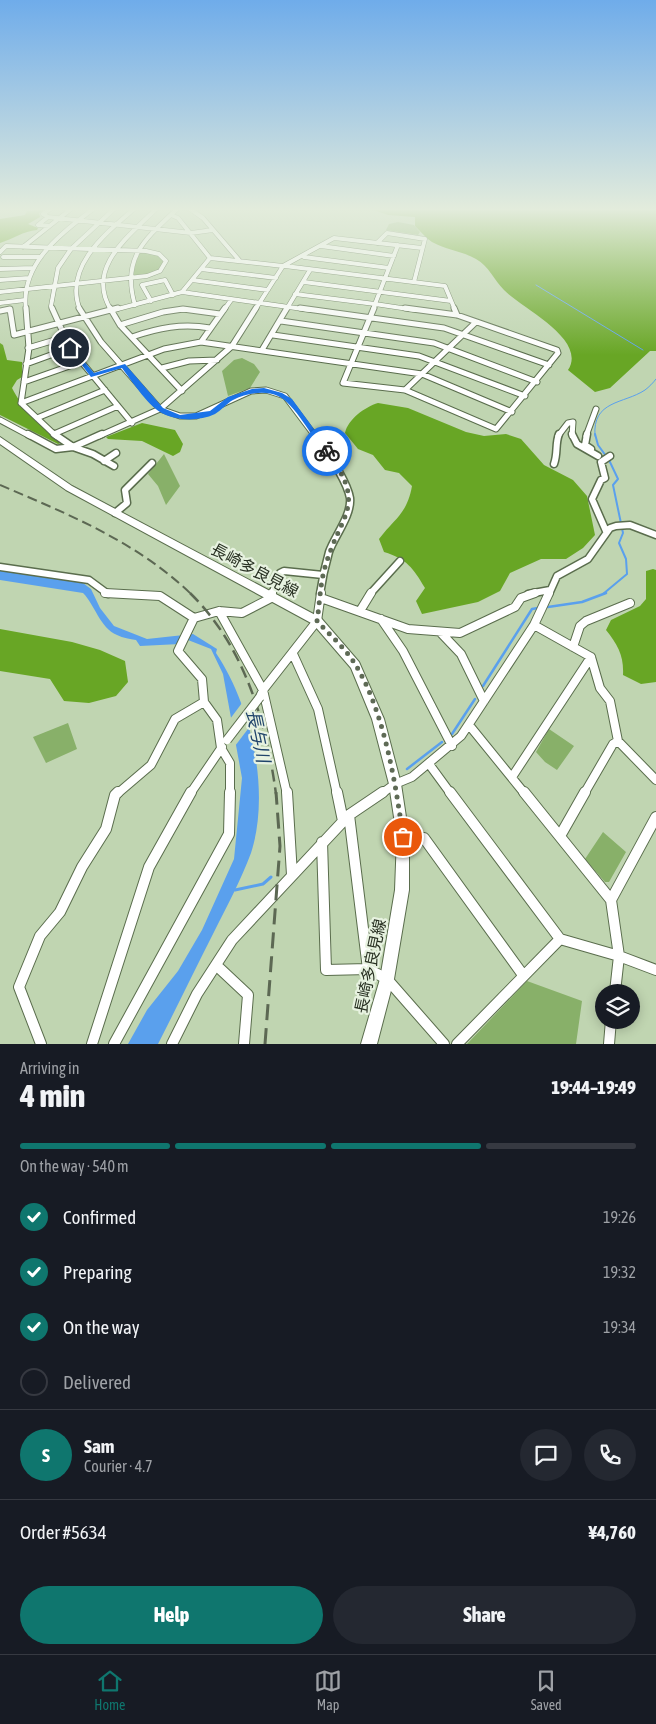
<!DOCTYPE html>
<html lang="en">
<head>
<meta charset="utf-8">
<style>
	body { margin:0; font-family:"Asap Condensed","Noto Sans JP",sans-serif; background:#242831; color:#f1f3f6; height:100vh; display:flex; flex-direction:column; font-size:19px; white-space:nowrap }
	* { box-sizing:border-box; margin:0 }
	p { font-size:16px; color:#9ea1a6 }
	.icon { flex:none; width:28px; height:28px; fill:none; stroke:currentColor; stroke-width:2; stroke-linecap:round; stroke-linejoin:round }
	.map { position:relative; height:1044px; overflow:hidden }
	.details { display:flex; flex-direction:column; background:#171b24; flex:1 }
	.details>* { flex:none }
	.fabs { position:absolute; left:595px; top:984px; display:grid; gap:10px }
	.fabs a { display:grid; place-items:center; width:45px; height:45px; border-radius:50%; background:#171b24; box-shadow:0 2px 12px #0003; font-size:25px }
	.pin { position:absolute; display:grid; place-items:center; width:42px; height:42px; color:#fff; margin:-21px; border:2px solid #fff; border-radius:50%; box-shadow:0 1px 5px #0007 }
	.courier { position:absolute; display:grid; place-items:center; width:50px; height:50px; margin:-25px; border:4px solid #1a73e8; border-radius:50%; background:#fff; color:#222; box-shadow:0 1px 6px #0007 }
	.head em { font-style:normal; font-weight:800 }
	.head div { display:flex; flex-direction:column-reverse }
	.head { display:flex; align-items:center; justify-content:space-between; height:85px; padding:0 20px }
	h1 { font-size:32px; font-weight:800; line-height:38px }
	.bar { display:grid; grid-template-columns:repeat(4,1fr); gap:8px 5px; align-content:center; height:60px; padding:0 20px }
	.bar i { height:6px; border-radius:4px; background:#363941 }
	.bar .selected { background:#0f766e }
	.bar p { grid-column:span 4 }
	.line { display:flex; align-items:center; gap:12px; padding:0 20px; border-top:1px solid #363941 }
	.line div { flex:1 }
	.round { display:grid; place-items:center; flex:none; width:52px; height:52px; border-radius:26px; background:#242831 }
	ol { padding:0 20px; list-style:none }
	li { display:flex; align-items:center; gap:15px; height:55px }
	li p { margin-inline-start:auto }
	li .icon { padding:5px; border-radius:50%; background:#0f766e; color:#fff; stroke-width:4 }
	li:last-child { color:#9ea1a6 }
	li i { width:28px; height:28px; border:2px solid #363941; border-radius:50% }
	.primary-button { display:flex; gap:10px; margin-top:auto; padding:10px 20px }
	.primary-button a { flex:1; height:58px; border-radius:30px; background:#0f766e; color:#fff; font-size:20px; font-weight:800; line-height:58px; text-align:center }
	.primary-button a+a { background:#242831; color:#f1f3f6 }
	.dock { display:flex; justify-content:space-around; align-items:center; height:70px; border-top:1px solid #363941; background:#171b24; font-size:14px; color:#9ea1a6 }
	.dock a { display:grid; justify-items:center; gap:2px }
	.dock .selected { color:#0f766e }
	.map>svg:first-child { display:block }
</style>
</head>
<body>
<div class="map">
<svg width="656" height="1044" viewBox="0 0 656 1044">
	<rect width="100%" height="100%" fill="#c0d5b1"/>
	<path fill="#88b069" d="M398,222l16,3 6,7 -2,3 -32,-5 3,-6z
		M137,252l23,3 5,6c-5,13 -20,14 -32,16l-3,-4z
		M242,358l12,6 6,8 -10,16 -22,8 -6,-25 12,-11z
		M164,454l16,32 -14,19 -8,-19 -10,-12z
		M68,723l9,26 -31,14 -13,-26z
		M549,729l25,17 -17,24 -12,-8 -9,-10z
		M603,832l23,20 -17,30h-4l-20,-23z
		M527,981l55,20 -6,43h-109z"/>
	<path fill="#68a625" d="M46,209l-7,4 1,4 -12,7 10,4 -1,2c-14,1 -24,9 -37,13v-24l25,-4 2,-4z
		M371,209h285v142h-6l-40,37 -15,4 -27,-22c20,-31 -47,-62 -64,-80 -10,-10 -15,-24 -28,-31 -14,-8 -30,-9 -44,-17 -6,-4 -11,-10 -17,-16v-9l-27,-2z
		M0,343l3,2 4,15 15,2v15l-5,3 -5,8c10,20 30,42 52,54l-6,2 -58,-29z
		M378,403l30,5 58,24 18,4 22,-2 15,5 23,26 29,15 14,16 8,39 -12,13 -17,11h-25l-31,14 -10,18 -22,11 -56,12 -6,-13 9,-13c-12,-20 -18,-29 -41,-36l-5,-13c16,-21 28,-25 33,-53l-13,-13 -14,-3 -12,-15 -15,-6 -13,-16c3,-14 20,-26 33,-30z
		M142,423l33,7 8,14 -3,8 -7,4 -31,-15 -34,-2 -2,-2z
		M653,569l3,1v112l-15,2 -18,-9c1,-19 -5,-30 -17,-45l5,-10 29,-14 6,-7v-28z
		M0,629l72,13 28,8 25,11 3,21 -12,14 -27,7 -25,-2 -14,-22 -50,-8z"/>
	<path fill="#5aa0ed" d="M0,570l79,10 12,9 9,19 14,18 33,13 46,-5 24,15 -1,4c35,52 55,138 35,200 -10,27 -24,53 -37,79 -19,37 -37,75 -56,112h-30l19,-34 31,-39 24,-41 32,-71 8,-81 -19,-104 -12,-25 -23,-9 -8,4 -40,2 -4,-6c-6,-1 -13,-2 -19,-5 -17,-7 -22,-30 -34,-42l-83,-13z"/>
	<path fill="#c0d5b1" d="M242,703l9,22 -16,21 -5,-27z"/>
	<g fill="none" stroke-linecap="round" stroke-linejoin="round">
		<path stroke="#5aa0ed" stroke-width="1" d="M536,285l107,65
			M595,436c-3,-36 29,-32 50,-46 4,-3 8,-7 11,-11"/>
		<path stroke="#5aa0ed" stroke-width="2" d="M595,434l3,11 8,11
			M603,594l24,-20 -1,-15 -7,-16 4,-10 -10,-48 5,-6 -9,-19"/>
		<path stroke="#5aa0ed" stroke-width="2.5" d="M548,607l34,-5 24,-9
			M483,686l49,-77 6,-1
			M452,734l23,-35
			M407,769l35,-27"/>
		<path stroke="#5aa0ed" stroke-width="3" d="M235,890l28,-6 8,-7"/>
		<defs>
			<path id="minor-far4" d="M50,209l-7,5 5,3 143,16 22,-3
				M190,209l13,9 36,42
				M171,215l7,3 32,40 73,8 51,-28 88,10
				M48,217l-10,8 11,1
				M377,243l10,-10 38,6 -11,43
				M321,246l73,10
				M23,247l48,-38
				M0,252l6,-6 140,5 13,3 7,7 -6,10 -13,5 -147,16
				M3,257h38
				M304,257l85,11 9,-23
				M285,266l160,20 10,24
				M0,269l33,-1
				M201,269l75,9
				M0,280l29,-2
				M192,280l76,10
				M304,282l147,19
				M182,292l28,-34
				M295,294l80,10
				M151,301l-9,-16 23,-5 8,15
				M0,303l25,-3
				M375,304l40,6
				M375,304l14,-36
				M135,305c-14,-47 10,-66 42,-96
				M7,310h3
				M26,310c-6,-47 35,-76 67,-101
				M53,310l-2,-4 7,-38 13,-19 43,-40
				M80,310c-17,-43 26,-77 54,-101
				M111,310c-26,-42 18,-74 45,-101
				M114,310l68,-18 128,18
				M179,310h8
				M224,310l7,-10
				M255,310l28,-44
				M286,310l24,-40
				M373,310l2,-6"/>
			<path id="minor-far3" d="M52,308l18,40 62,75
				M79,308l22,34 59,67 20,7h16l55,-25 15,-1 19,6 30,40
				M110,308l10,17 62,66
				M300,308l144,20 105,37
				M374,308l-31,75 62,7 91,39 62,-76 -1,-3 -100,-35 -52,-7
				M454,308l3,7
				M0,311l10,-2 4,26 104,-27
				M281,321l153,22 103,39
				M120,325l43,-13 20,-3 37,5
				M273,335l146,21 106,40
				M132,337c26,-9 50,-14 78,-9
				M201,342l24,-34
				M28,348l37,-11
				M262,350l25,-42
				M26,364l44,-16
				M162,368l27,-7 28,-1
				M24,382l57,-20
				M405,390l71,-68
				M21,403l143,-54 37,-7 221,32 90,38
				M21,403l35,33
				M21,403l8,-55 -3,-40
				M37,418l68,-28
				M0,420l30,16
				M54,434l64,-28
				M99,436l61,-27 72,-63 24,-38
				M558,436l10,-13 5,-1 -1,14
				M586,436l10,-27"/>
			<path id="minor-far2" d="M28,434l28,15 17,-2 20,7 21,12
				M54,434l19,13 29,-13
				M314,434c11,15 33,47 36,64 2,17 -16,39 -21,54 -4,14 -7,28 -9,42
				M572,434l5,10 21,12
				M587,434l-2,11 6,4
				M104,461l12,-8
				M554,464c4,-11 1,-20 5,-30
				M115,513l12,-10 -2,-13 27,-27
				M606,531l-14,-32 9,-19 4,-2 -4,-16 9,-6
				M0,567l89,13 19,14
				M272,594l8,-21 4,-2 39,4
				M370,594l30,-33
				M528,594l22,-4
				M549,594l8,-18 31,-17 22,-31 6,-2 14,-1 26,10"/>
			<path id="minor-far1" d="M105,593l55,3 34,22
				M271,596l1,-3
				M321,598l87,31 52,4 55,-26 6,-9 14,-5
				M219,611l44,79 24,104
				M360,611l11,-18
				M194,618l25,-7 23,2 31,-16
				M381,619l22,32 49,95
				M441,633l20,21 23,47
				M573,647l7,-21 6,-5 44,-18
				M293,654l25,55 19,85
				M591,657l9,31 10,13 8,40
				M260,697l3,-7 54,-69 4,-28
				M204,702l13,18 4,28 9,15v31
				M469,725l56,69
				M429,764l22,30
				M512,777l79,-120 -57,-32
				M117,794l34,-29 24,-46 29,-17 -2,-23 -24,-28 16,-33
				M190,794l32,-47
				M381,794l14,-10 17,-7 49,-41 73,-111 15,-32
				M584,794l29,-50 5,-3 38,39"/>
			<path id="minor" d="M287,792l5,83
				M337,792l6,29
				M450,792l110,147 59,17 37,14
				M524,792l87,108 8,56 -4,36
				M349,815l19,154
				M560,836l25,-44
				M403,837l21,1 99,137
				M322,842l4,128 42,-1 19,10 57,65
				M611,900l45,-83
				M216,965l32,30 -4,49
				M41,1044l-22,-57 21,-51 20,-24 22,-45 24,-38 9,-34 3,-3
				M92,1044l57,-177 42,-75
				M114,1044l115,-210 1,-42
				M172,1044l25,-50 35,-54 117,-125 34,-23
				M457,1044l103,-105
				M609,1044l2,-24"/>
			<path id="major" d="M0,437l72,49 249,132 38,44 25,57 17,65 8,53v53l-15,89 -17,65h-16l19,-65 15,-89 2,-53 -8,-53 -17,-65 -21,-51 -38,-44 -247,-134 -66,-46z"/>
		</defs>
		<use href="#minor-far4" stroke="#5a6d4d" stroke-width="5"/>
		<use href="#minor-far3" stroke="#5a6d4d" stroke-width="7"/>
		<use href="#minor-far2" stroke="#5a6d4d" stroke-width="9"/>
		<use href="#minor-far1" stroke="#5a6d4d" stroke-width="10"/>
		<use href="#minor" stroke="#5a6d4d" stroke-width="12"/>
		<use href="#major" stroke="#5a6d4d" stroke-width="2"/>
		<use href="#minor-far4" stroke="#fff" stroke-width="4"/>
		<use href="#minor-far3" stroke="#fff" stroke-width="5"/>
		<use href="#minor-far2" stroke="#fff" stroke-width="6"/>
		<use href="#minor-far1" stroke="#fff" stroke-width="8"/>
		<use href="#minor" stroke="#fff" stroke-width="10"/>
		<use href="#major" fill="#fff" fill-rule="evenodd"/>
		<path stroke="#5c6853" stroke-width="2" stroke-dasharray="10 5" stroke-linecap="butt" d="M0,485c68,29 137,57 191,109"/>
		<path stroke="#5c6853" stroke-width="2.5" stroke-dasharray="12 6" stroke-linecap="butt" d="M190,593c54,53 76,127 86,201"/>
		<path stroke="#5c6853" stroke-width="3" stroke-dasharray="16 8" stroke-linecap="butt" d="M265,1044l15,-198 -4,-54"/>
		<defs>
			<path id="minor-bridge" d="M227,740l33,-43"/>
		</defs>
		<use href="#minor-bridge" stroke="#5a6d4d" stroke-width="10" stroke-linecap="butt"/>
		<use href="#minor-bridge" stroke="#fff" stroke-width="8"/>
	</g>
	<linearGradient id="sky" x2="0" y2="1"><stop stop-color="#6facea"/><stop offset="0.59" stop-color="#e3ecdc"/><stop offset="1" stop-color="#e3ecdc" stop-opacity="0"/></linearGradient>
	<rect width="656" height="355" fill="url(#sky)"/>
	<path fill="#1a73e8" d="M68,347h4l22,26 31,-9 38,44 17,7 30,-4 18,-14 24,-8 12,-1 18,5 10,6 38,52 -6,1c-11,-14 -30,-49 -46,-56 -13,-6 -32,-3 -45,4 -6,3 -11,10 -18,14 -17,8 -40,7 -55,-2 -13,-8 -29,-32 -38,-44l-31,9z"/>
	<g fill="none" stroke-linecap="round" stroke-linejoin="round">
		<path stroke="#5e6a55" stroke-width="5" stroke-dasharray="0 9" d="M327,451c40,55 15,60 -1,113 -6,18 -6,38 -9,57 13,14 28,27 38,43 29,46 41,121 48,173"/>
	</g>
	<g text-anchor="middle" stroke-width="4.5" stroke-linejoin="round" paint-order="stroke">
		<g font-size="16" fill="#293123" stroke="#e7f2e0">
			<text transform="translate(255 570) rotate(28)" y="6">長崎多良見線</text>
			<text transform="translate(370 966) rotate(-78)" y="6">長崎多良見線</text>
		</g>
		<g font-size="18" font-style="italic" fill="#20446b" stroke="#e7f2e0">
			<text transform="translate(258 736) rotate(78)" y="6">長与川</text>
		</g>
	</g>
</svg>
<div class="fabs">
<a><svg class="icon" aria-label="layers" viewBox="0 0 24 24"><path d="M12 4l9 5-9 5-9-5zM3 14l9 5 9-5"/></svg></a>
</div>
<div class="pin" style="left:403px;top:837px;background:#ea580c"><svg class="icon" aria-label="bag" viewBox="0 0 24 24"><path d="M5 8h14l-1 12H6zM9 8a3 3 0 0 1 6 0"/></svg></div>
<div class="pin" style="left:70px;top:348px;background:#1f2937"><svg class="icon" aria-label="home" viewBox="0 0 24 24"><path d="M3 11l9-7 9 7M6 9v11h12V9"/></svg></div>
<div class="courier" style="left:327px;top:451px"><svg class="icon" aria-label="bike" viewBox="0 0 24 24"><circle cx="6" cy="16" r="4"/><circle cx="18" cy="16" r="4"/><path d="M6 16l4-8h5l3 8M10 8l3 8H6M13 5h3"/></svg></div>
</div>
<section class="details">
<div class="head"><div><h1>4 min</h1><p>Arriving in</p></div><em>19:44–19:49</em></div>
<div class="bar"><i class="selected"></i><i class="selected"></i><i class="selected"></i><i></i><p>On the way · 540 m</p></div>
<ol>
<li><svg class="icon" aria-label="check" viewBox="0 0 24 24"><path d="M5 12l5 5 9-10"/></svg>Confirmed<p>19:26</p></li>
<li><svg class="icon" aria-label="check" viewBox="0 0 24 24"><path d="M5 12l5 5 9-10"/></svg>Preparing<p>19:32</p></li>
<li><svg class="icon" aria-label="check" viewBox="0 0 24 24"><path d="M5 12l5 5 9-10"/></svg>On the way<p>19:34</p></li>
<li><i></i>Delivered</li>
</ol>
<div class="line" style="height:90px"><b class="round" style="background:#0f766e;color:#fff">S</b><div><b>Sam</b><p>Courier · 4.7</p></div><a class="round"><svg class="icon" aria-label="chat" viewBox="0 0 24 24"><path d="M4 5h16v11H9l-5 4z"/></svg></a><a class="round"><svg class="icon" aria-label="phone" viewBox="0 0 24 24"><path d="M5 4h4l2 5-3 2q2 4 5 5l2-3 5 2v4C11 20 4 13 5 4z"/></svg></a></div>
<div class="line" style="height:65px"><div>Order #5634</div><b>¥4,760</b></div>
<div class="primary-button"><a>Help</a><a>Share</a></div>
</section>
<nav class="dock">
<a class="selected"><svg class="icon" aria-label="home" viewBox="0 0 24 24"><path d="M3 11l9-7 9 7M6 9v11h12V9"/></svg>Home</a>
<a><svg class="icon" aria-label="map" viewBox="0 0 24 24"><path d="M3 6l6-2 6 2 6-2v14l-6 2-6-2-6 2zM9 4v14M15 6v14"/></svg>Map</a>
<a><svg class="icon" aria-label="saved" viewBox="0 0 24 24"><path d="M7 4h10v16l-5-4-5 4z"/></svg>Saved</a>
</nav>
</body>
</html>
